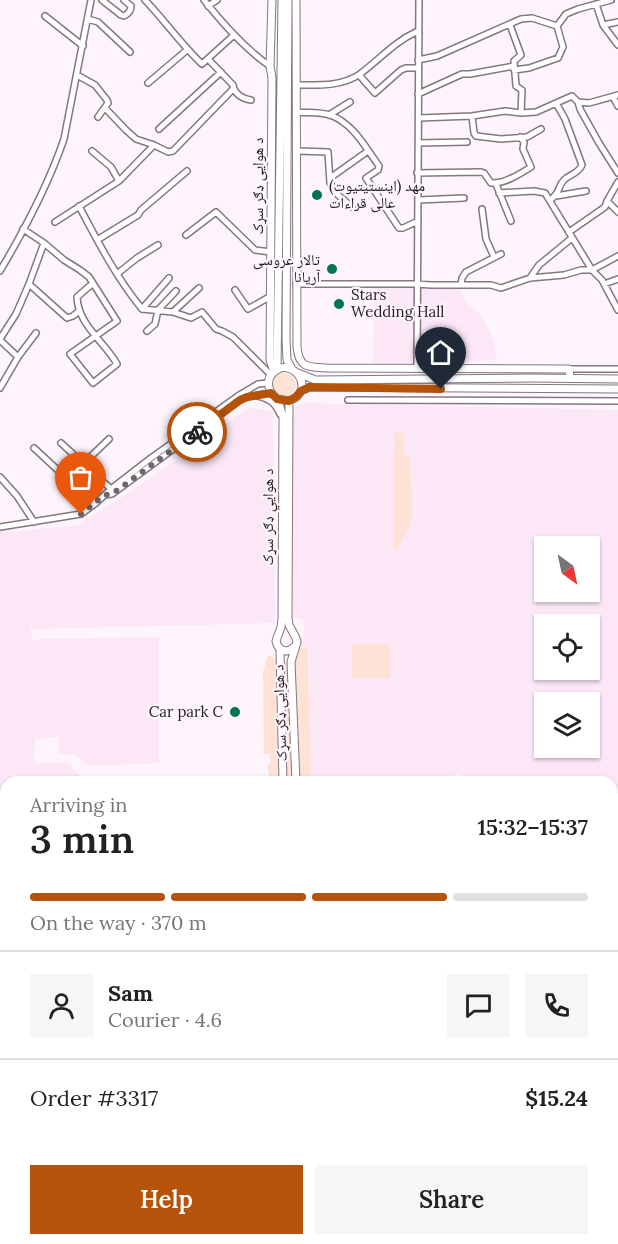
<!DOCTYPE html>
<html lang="en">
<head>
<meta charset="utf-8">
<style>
	body { margin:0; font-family:Lora,"Noto Naskh Arabic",serif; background:#f6f6f6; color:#222; height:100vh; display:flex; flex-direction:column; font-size:22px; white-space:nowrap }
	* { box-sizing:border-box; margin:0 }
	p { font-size:20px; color:#767676 }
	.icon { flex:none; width:33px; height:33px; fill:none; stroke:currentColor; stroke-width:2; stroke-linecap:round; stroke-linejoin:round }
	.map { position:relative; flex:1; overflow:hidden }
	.sheet { position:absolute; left:0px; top:776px; width:618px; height:470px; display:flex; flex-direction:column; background:#fff; border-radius:18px 18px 0 0; box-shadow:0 2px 4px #0004 }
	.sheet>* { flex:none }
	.needle { width:39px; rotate:147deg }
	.buttons { position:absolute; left:534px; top:536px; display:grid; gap:12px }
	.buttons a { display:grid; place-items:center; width:66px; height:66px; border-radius:0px; background:#fff; box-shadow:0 2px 4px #0004; font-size:30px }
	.pin { position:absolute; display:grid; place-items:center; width:51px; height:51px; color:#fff; margin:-62px -26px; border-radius:50% 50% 50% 0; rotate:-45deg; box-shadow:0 0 6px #0007 }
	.pin .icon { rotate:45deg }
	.courier { position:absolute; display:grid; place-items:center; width:60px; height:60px; margin:-30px; border:4px solid #b45309; border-radius:50%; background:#fff; color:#222; box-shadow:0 2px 8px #0007 }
	.overview em { font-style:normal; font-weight:600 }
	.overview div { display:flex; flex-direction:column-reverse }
	.overview { display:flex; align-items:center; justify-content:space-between; height:102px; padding:0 30px }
	h1 { font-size:39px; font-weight:600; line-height:45px }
	.bar { display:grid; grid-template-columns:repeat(4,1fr); gap:9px 6px; align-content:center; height:72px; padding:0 30px }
	.bar i { height:8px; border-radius:4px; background:#e0e0e0 }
	.bar .active { background:#b45309 }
	.bar p { grid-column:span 4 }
	.line { display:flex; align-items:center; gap:15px; padding:0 30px; border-top:2px solid #e0e0e0 }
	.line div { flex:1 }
	.round { display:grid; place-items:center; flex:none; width:63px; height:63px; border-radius:0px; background:#f6f6f6 }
	.primary-button { display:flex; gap:12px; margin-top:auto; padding:12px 30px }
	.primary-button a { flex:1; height:69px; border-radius:0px; background:#b45309; color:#fff; font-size:24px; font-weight:600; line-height:69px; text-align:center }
	.primary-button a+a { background:#f6f6f6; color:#222 }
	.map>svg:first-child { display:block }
</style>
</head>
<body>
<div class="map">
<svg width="618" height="1244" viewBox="0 0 618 1244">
	<rect width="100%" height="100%" fill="#fef4fc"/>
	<path fill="#fbe7f6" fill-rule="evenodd" d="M411,285l15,4 33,-1 8,16 11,8 8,12 8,16 3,19 -47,5 -77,-2 2,-76z
		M303,403l315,7v403h-6v-31h-150l-2,-8 -36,8 -113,-1 -2,-133 -8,-1v-9h3v-17l-3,-3h-8l-3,-3 1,-203 5,-6zM544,546h46v45h-46zM544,624h46v45h-46zM544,702h46v45h-46z
		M249,408l24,3 2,212 -243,6v-3h-1l1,16 6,-3 121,-2v126l-71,3 -11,-10 -18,-3 -1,-16 -23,2 -1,19 3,6 19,-2 14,1 3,6 13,12 -80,1v457h606v-423h6v428h-618v-720l10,-2 1,10 66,-7 50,-31z"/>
	<path fill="#fee2d6" d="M272 385a12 12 0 1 1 24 0a12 12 0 1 1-24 0Z
		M395,433h8l1,22 6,2 2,58 -2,10 -13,25 -2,1 -1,-2 -1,-93 2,-1z
		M352,644h38v34h-38z
		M296,648h12l3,133h-14l-5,-122z
		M268,656h4l4,6 4,119h-4l-1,-2h-5l-3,-13 4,-4 -2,-8h-5l-1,-82z
		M288,662l5,119h-7l-4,-118z"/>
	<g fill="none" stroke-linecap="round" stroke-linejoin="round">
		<path stroke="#c6bdc4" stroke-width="14" d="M612,983l6,-1
			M612,1164l6,4
			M0,1177l2,2 1,-8
			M0,1218l6,11
			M457,1239l3,5
			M443,1244l3,-5"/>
		<path stroke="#c6bdc4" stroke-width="32" d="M612,1214l6,-1
			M506,1244l18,-5"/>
		<defs>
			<path id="minor" d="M102,0l19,15 3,1c4,-2 7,-5 7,-10l-7,-6
				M145,0c20,21 36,44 57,64l32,-29
				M204,0c19,24 41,49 66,66
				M596,4l7,21 15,20
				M208,6l9,-6
				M45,16l38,30
				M88,19l10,3 32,30
				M510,25l11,30 -7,6 2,25 6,4 -1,23
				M603,25l15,-3
				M557,26l9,-12 12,-5 33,-9
				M208,59l25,26c1,9 10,14 18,15
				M418,60l19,-4 84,-37 11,-1 25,8
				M514,70l15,-2 29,-10 5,-11 -6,-21
				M77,75l18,10 12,15 1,3 -10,14
				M359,75l16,18 26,-23 5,-2h12
				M148,83l39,-33
				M296,85c21,0 45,2 64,-11 19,-14 34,-32 56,-42l3,1
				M418,94l44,-20h8l44,-8
				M613,97l5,9
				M578,102l11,1 29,-8
				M105,108l21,22 10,9 18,6 14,7 5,-1 60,-62
				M297,112c10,1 23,0 33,3 23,8 36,33 49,51l-1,4 -12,8 33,50h4l15,-7
				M329,115l21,-13
				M472,116l2,17 2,3 25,3 26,-2 14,-8
				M419,118l53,-2 33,-5 16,2 15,-1 36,-16 6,6 2,7 19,34 19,30
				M159,129l62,-57
				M418,143l49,-1
				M92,151l19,16 8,14
				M298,151l30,1 2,31 8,12 14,12
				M417,173l64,-1 3,1 7,10c13,1 29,-9 40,-16l-8,-18 1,-7 -4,-5
				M330,178l38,-27
				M496,184l15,37
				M499,193l35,-2 11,2 47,77 10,10 16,30
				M556,196l30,-5
				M418,200l46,-2
				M550,200c11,-7 7,-13 14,-20 6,-6 14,-6 18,-15l-17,-46 -9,-16
				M607,201l11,11
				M79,206c19,36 37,71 63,103l31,3 18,6 11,-6 14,17 6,2 11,6 38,38
				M482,209l4,30 8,18
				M55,222l64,-41 35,-36
				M23,229l21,14 20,17 16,10 9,7 28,44 -47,33 23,29 24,-19c-13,-23 -39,-39 -40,-67l15,-13
				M569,232l36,-25 2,-6 11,-19
				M186,235l30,-23 39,38 16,2
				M97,240l41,-25 3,-5 46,-39
				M0,271c25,-42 48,-85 64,-132l27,-139
				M117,274l20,-16 21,-13
				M530,278l9,-13 33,-27
				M29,284l38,34 6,-2 6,-5
				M296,284h121l14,1h60l10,3 29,-10 34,-3 17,-5h11l26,-14
				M604,284l14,-5
				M461,285l1,-7 4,-6 35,-18
				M235,290l13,19 23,-13
				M142,309l27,-31
				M173,312l26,-24
				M147,331l8,-7 3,-14 18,-19
				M0,339l16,-25 13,-30 15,-41
				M0,340l18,17
				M417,369l2,-369
				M569,369h49
				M0,388l18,-31 18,-24
				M258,396c12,3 17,7 22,18
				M348,400l270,1
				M61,443l50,46
				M34,448l27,25 7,2 28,28
				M83,464l26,-25
				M0,477l17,19 17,26
				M105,495l7,-1 128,-94 7,-3 24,-4
				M0,527l81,-13 15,-11 15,-14 40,-31 87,-62 20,-12 10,-1"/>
			<path id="major" d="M272,0l-2,66 2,12 -2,282 4,12
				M288,0l-2,339 1,21 5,9
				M296,0l1,347c2,21 11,20 29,21l243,1 1,9
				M277,370l5,-370
				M298,373l17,7 216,-2 87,1
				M301,391l9,-4 308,2
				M277,399l12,2c30,-12 1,-48 -17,-27 -3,3 -4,8 -3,13 1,6 4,8 8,12 3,5 4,13 6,18l-1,201 -1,9 -5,14c2,10 11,13 18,6
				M289,401l-1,217 1,7 7,13 1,4 -6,20 5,120
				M280,650l3,132"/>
		</defs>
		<use href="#minor" stroke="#837780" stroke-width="8"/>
		<use href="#major" stroke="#837780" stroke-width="9"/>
		<use href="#minor" stroke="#fff" stroke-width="5"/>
		<use href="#major" stroke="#fff" stroke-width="7"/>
	</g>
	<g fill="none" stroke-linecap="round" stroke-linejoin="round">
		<path stroke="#6e686d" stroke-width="6" stroke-dasharray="0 10.8" d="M81,514l24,-19 7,-1 85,-62"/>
		<path stroke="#b45309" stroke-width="8" d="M197,432l43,-32 7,-3 24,-4 6,6 12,2 7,-4 5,-6 9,-4 131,2"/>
	</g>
	<g fill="#007550" stroke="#fef4fc" stroke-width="2">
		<circle cx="317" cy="195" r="6"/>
		<circle cx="332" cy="269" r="6"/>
		<circle cx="339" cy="304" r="6"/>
		<circle cx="235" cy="712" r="6"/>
	</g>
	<g text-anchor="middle" stroke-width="4.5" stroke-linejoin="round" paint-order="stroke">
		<g font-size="15" fill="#211d20" stroke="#fef4fc">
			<text transform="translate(258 186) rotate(-90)" y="5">د هوایی ډګر سړک</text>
			<text transform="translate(268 517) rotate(-90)" y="5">د هوايي ډګر سړک</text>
			<text transform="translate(280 713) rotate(-92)" y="5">د هوایی ډګر سړک</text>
		</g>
		<g font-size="15" fill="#211d20" stroke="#fef4fc" text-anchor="start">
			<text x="329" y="191">مهد (اینستیتیوت)<tspan x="329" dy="17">عالی قراءات</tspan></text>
			<text x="320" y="265" text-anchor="end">تالار عروسی<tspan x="320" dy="17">آریانا</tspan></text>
			<text x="351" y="300">Stars<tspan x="351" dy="17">Wedding Hall</tspan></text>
			<text x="223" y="717" text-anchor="end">Car park C</text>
		</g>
	</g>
</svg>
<div class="buttons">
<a><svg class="needle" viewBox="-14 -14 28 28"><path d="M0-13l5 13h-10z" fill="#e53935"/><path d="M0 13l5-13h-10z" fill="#767676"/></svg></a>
<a><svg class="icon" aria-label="locate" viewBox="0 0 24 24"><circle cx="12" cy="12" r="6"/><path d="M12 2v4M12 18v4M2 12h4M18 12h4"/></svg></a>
<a><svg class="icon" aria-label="layers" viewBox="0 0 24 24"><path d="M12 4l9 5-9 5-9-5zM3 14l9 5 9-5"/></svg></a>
</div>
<div class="pin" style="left:81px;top:514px;background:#ea580c"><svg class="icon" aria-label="bag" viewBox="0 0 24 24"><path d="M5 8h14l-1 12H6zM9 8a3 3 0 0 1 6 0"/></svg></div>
<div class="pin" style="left:441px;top:389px;background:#1f2937"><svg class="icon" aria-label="home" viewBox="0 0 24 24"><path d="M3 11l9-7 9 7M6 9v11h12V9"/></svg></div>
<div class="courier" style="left:197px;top:432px"><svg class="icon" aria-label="bike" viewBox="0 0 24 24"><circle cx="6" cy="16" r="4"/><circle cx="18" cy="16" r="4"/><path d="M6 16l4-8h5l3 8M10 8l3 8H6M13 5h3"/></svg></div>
<section class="sheet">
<div class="overview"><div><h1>3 min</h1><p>Arriving in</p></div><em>15:32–15:37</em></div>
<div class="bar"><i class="active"></i><i class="active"></i><i class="active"></i><i></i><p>On the way · 370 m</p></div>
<div class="line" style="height:108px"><a class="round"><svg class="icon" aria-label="person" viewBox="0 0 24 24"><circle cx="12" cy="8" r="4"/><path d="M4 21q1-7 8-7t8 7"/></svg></a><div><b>Sam</b><p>Courier · 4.6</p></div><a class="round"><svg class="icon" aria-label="chat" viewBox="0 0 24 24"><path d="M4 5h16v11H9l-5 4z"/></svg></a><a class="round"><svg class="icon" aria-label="phone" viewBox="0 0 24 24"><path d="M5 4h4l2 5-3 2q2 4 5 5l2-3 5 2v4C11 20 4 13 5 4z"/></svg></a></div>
<div class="line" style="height:78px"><div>Order #3317</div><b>$15.24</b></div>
<div class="primary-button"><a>Help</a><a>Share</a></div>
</section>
</div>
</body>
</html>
